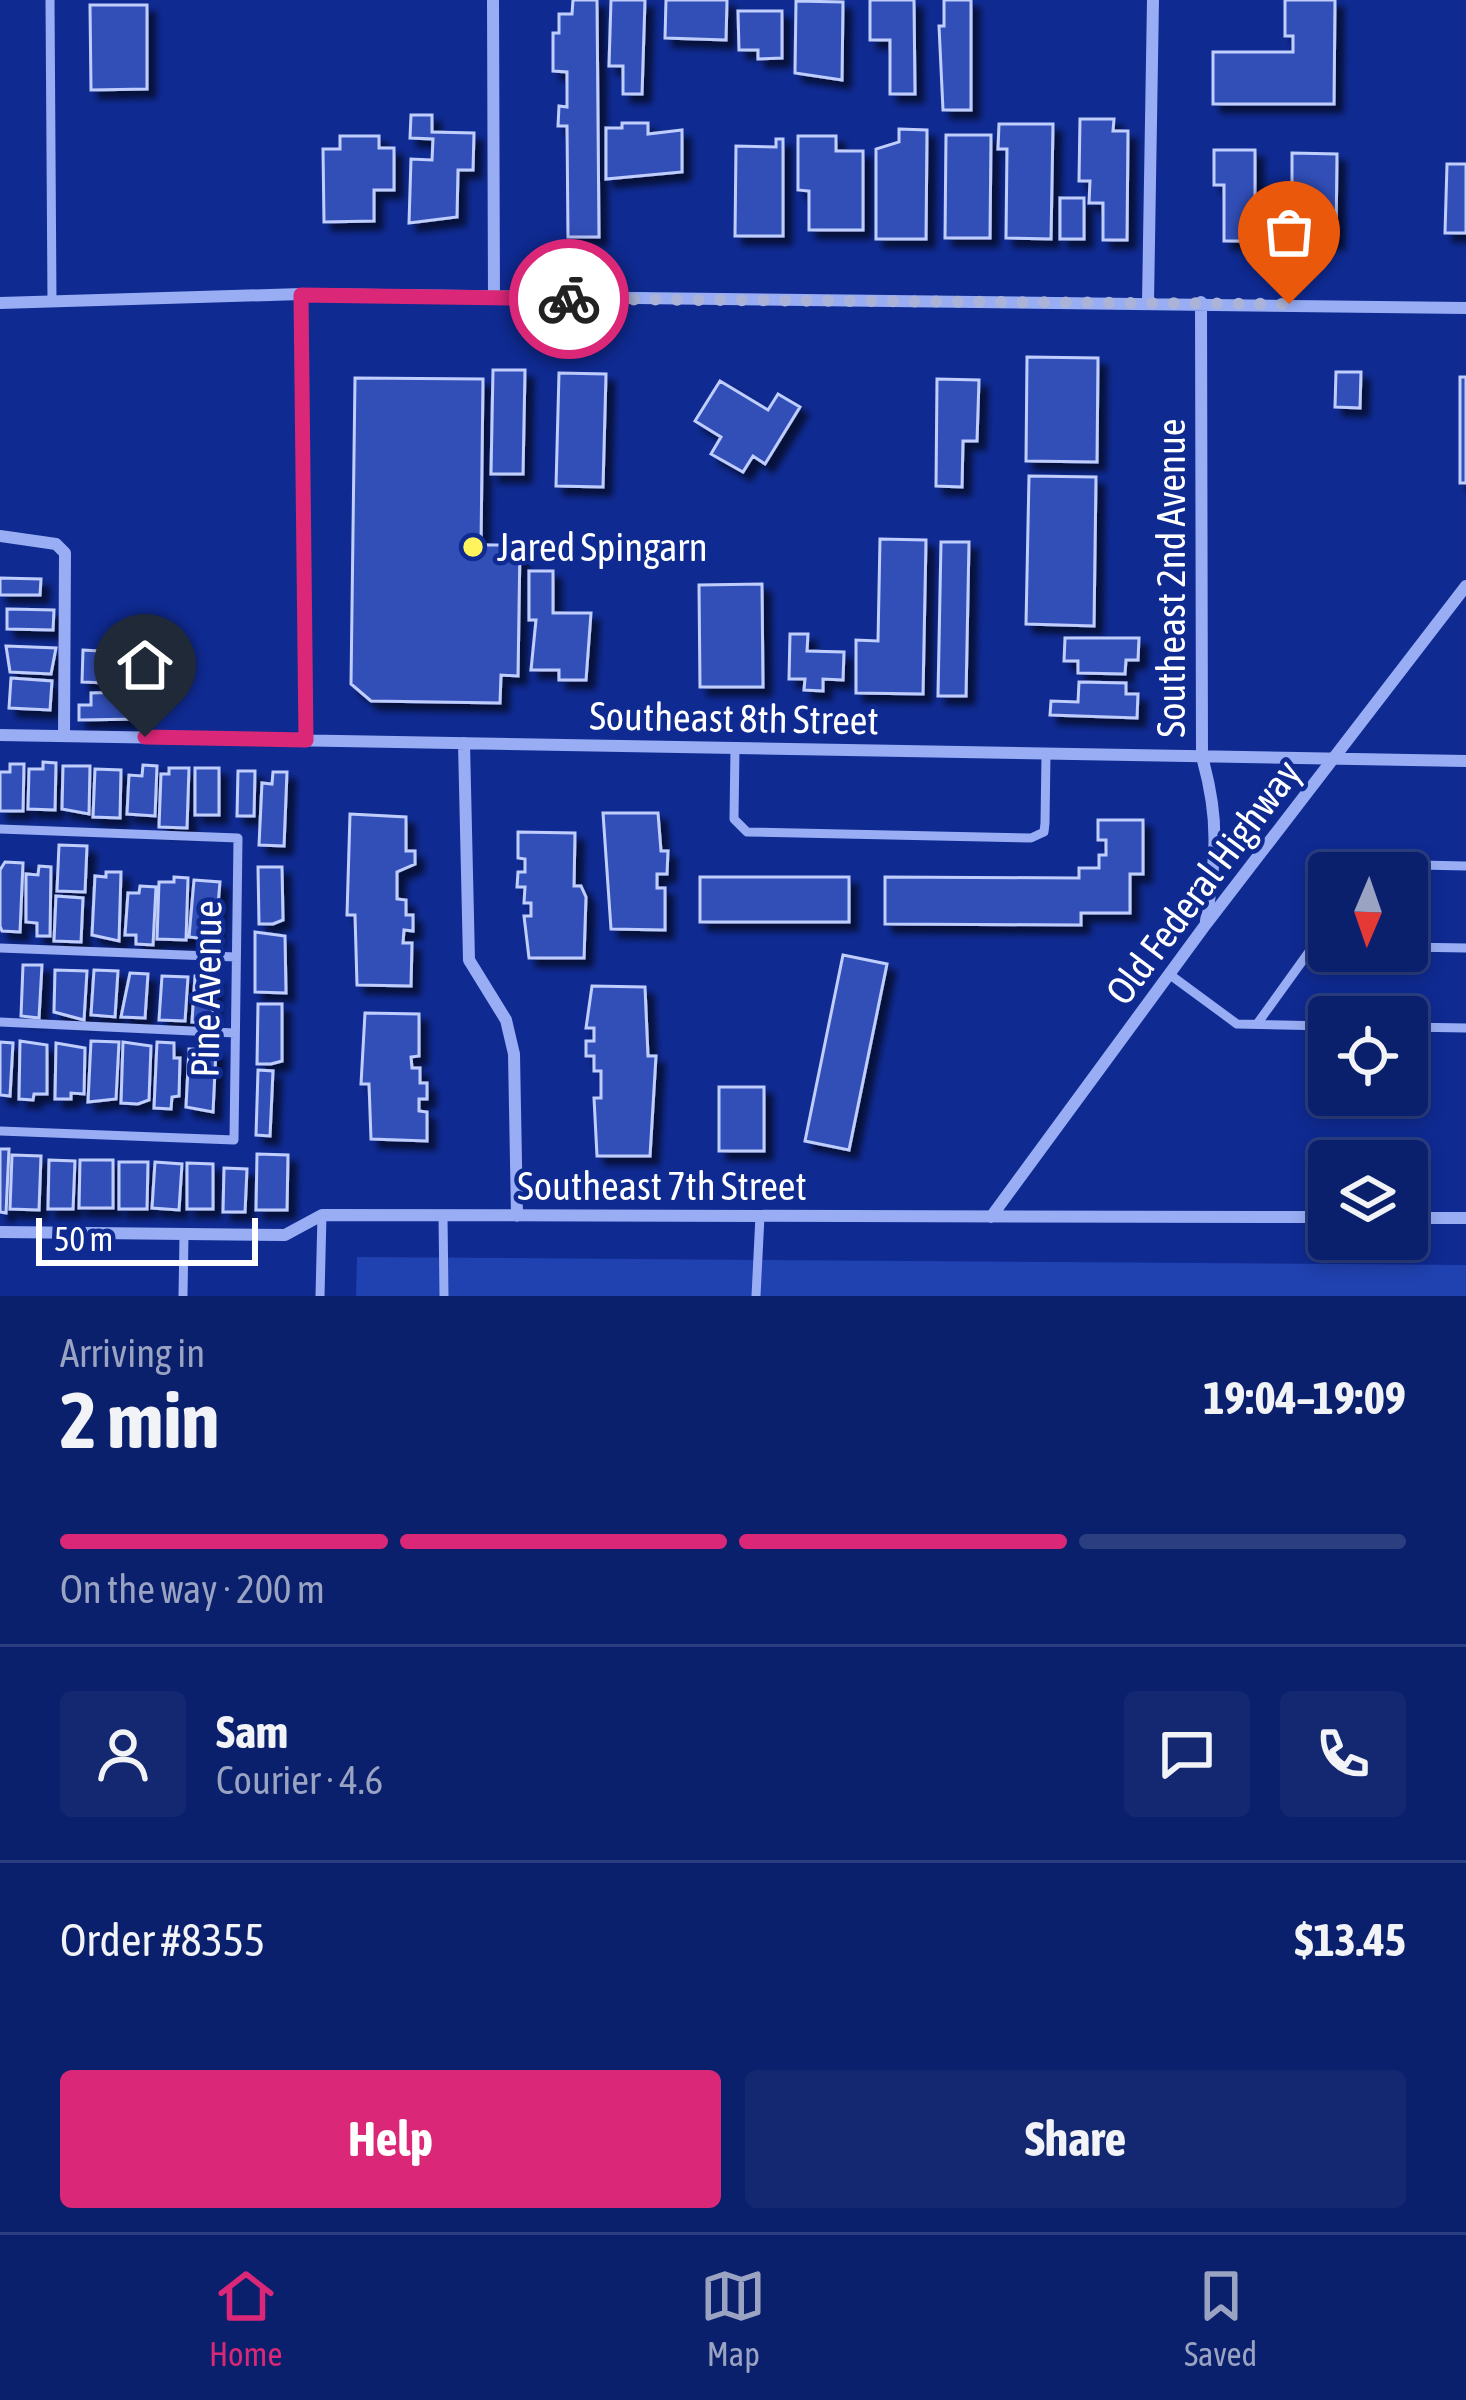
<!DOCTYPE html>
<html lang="en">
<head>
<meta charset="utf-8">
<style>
	body { margin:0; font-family:"Asap Condensed",sans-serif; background:#142872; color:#f1f3f6; height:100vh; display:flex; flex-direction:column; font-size:45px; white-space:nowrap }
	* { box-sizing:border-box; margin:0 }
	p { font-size:39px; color:#9aa3c2 }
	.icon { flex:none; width:66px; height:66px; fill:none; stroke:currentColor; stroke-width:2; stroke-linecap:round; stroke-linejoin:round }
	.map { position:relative; height:1296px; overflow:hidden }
	.details { display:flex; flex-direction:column; background:#0b206d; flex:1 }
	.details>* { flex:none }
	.needle { width:78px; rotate:182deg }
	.controls { position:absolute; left:1308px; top:852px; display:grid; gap:24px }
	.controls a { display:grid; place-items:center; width:120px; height:120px; border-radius:12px; background:#0b206d; box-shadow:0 6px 18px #0003,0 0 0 3px #2b3e80; font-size:60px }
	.scale { position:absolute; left:36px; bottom:30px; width:222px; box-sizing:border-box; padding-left:12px; border:6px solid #fff; border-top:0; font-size:33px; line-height:42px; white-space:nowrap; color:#fff; -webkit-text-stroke:9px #0f2a91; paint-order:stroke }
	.pin { position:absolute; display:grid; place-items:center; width:102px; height:102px; color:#fff; margin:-123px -51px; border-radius:50% 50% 50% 0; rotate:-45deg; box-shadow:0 0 12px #0007 }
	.pin .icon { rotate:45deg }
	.courier { position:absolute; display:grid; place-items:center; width:120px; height:120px; margin:-60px; border:9px solid #db2777; border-radius:50%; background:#fff; color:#222; box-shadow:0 3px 15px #0007 }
	.head em { font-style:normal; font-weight:700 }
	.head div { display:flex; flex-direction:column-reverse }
	.head { display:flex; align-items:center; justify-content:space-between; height:204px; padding:0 60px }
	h1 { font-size:78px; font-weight:700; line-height:90px }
	.bar { display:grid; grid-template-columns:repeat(4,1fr); gap:18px 12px; align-content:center; height:144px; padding:0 60px }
	.bar i { height:15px; border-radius:9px; background:#2b3e80 }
	.bar .active { background:#db2777 }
	.bar p { grid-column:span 4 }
	.line { display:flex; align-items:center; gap:30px; padding:0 60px; border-top:3px solid #2b3e80 }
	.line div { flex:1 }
	.round { display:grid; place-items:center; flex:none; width:126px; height:126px; border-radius:12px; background:#142872 }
	.cta { display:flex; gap:24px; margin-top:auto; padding:24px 60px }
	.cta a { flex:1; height:138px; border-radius:12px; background:#db2777; color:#fff; font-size:48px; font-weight:700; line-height:138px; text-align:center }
	.cta a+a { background:#142872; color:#f1f3f6 }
	.menu { display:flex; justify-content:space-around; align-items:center; height:168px; border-top:3px solid #2b3e80; background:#0b206d; font-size:33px; color:#9aa3c2 }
	.menu a { display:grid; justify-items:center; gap:6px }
	.menu .active { color:#db2777 }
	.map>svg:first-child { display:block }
</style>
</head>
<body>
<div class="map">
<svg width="1466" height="1296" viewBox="0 0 1466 1296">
	<defs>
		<filter id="shadow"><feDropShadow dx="8" dy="8" stdDeviation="3" flood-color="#0009"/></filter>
	</defs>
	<rect width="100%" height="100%" fill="#0f2a91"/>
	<path fill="#2041b0" d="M357,1257l1109,8v31h-1110z"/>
	<path fill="#3350b8" stroke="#c0cefe" stroke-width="3" filter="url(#shadow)" d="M573,0h24l2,237h-31l-1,-111h-9l1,-20 8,1v-35l-14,-1v-38h6v-19h13z
		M611,0h34l-3,94h-19v-28h-14z
		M666,0h61l-1,40 -61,-2z
		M870,0h44l1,94h-25v-54h-20z
		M944,0h27v110h-28l-4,-84h5z
		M1285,0h50l-1,104h-121v-52h80v-16h-8z
		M796,1l47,1 -1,78 -47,-7z
		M90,5h57v84l-56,1z
		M738,11h44v47l-24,1v-9h-19z
		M411,115h21v17l42,1 -1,37h-15l-1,47 -48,6 2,-64 21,1 1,-21 -23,-1z
		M1080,119h34l-1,12h15l-1,109h-24v-37h-14l1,-22h-11z
		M622,123h26v11l34,-4v42l-76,7v-51h16z
		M999,124h54l-2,115 -45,-1 1,-89h-9z
		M899,129l28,1 -1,109h-50v-90l23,-7z
		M946,135h45l-1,103h-45z
		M340,136h39v12h15v42h-20v31l-50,1 -1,-73h17z
		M798,136h38v15h27v79h-54v-39l-11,-1z
		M776,139h7v97h-48l1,-90 40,1z
		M1214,150h41v91h-31v-56h-10z
		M1292,153l45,1 -1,87 -60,-1 1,-52 15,1z
		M1447,164h19v69h-21z
		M1060,198h24v41h-24z
		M1027,357l71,1 -1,104 -71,-1z
		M493,370h32l-2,104h-32z
		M1336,372h25l-1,36 -25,-1z
		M559,373l47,1 -3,113 -47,-1z
		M1460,377h6v106h-6z
		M355,378l128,1 -2,166h39l-2,131 -17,-1 -1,28 -129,-2 -20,-17z
		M937,379l42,1 -2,61h-14l-1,46 -26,-1z
		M720,381l48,29 10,-16 22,13 -35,57 -12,-8 -10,16 -32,-18 10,-17 -26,-16z
		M1029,476l67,1 -2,149 -68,-2z
		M880,539l46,1 -3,154 -67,-1v-53l22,1z
		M941,542h28l-3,154h-28z
		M529,571h24v42h38l-5,67h-27v-10h-28l5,-50h-7z
		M0,578l41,1 -1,16h-40z
		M762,584l1,103h-63l-1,-102z
		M7,609l47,1 -1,20 -46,-1z
		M790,634h18l-1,17 37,1 -1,28 -20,-1v12l-19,-1 1,-11h-16z
		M1065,638h74l-1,22h-12l-1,14 -47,-1v-12h-14z
		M6,646l50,2 -5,26 -41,-2z
		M83,650l48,3 3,31 -52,-2z
		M11,678l41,3 -2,29 -41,-2z
		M1079,682l47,1v11h12l-1,24 -87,-3 1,-14 27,1z
		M128,692v14h13v13l-62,1v-15h12v-12z
		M43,762l13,1 -1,47 -27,-1 1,-40h14z
		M10,764h14l-1,47h-23v-39h10z
		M143,765l14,1 -2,50 -28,-2 2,-39 13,1z
		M63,766h27l-1,48 -27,-5z
		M169,768h20l-2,60 -28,-1 2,-53h8z
		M195,768h24v47h-24z
		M95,769l26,1 -1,48 -27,-1z
		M238,771h17l-1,45h-17z
		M273,772h14l-3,74 -25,-1 3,-62 10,1z
		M603,813h55l3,38h7l-1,23h-10v14h8v42l-54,-1z
		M350,814l56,3v34h9v13l-18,8v27l9,1v15h7v16l-9,-1 -1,13h9l-1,43 -54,-1 -2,-70h-8z
		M1098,820h45v54h-13v39h-49v12l-196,-1v-47l194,1v-10h20v-13h7v-15h-8z
		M518,832l57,1 -1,53h7l5,11 -2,61h-55l-5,-42h7v-13h-7l1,-16h-8l1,-15h7v-13l-7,-1z
		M59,845l28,1 -2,46 -28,-1z
		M5,862l18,1 -3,69 -18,-1 -2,-5v-56z
		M39,866l12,1 -1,69h-13v-13l-11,-1v-48l12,1z
		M258,867h24l1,53 -10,4h-14z
		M106,872h15l-2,69 -27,-6 3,-59 11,1z
		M174,877l14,1 -2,62 -29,-1 2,-57h15z
		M700,877h149v45h-149z
		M194,880l26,2 -5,58 -26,-3z
		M140,886l16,1 -3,58 -17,-1v-9h-11l3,-42h11z
		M56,896l27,2 -2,44 -27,-1z
		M255,932l30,4 1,57 -31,-1z
		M843,955l44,9 -38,186 -44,-9z
		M23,965h19l-3,53 -18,-2z
		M55,970l32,1 -3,49 -30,-8z
		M94,970l24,1 -3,46 -24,-2z
		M130,973l18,1 -3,44 -24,-1z
		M162,976l26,1 -3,44 -26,-1z
		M195,976l20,1 -4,46 -19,-1z
		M592,986l53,1 3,69h8l-6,100h-53l-3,-58h7v-27h-7v-15h-8v-15h8v-13h-8z
		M258,1004h24v57l-11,3h-14z
		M365,1013l54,1v42l-8,1 1,11h8v15h7v16h-8v12l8,1v29l-56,-2 -2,-55h-8z
		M20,1041l27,4v49h-13l-1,6 -14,-1z
		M91,1041l28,1 -3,57 -28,3z
		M0,1042l13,1 -3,53 -10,-1z
		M123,1042l28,4 -2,54 -11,4 -17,-1z
		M157,1042l17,1v15h6l-1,38 -7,1 -1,12 -17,-1z
		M56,1043l29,5 -1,46 -13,-1v6h-16z
		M189,1049l27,1 -3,62 -27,-5z
		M258,1070l15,1 -3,65 -14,-1z
		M719,1087h45v64h-45z
		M0,1149h9l-3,64 -6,-1z
		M257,1154l31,1 -1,55h-31z
		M12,1155l29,1 -2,54 -29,-1z
		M49,1160l26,1 -2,48h-25z
		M80,1160h33v48h-34z
		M119,1162h29l-1,47h-28z
		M155,1162l27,2 -3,46 -27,-2z
		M187,1163l26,1v45h-26z
		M224,1168l23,1 -2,43h-22z"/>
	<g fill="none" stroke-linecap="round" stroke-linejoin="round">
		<path stroke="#98adf4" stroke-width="9" d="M50,0l2,302
			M735,748l-1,71 13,13 284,6 13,-6 1,-9 1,-69
			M0,829l238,9 -4,302 -234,-9
			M1366,873l6,-9 94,2
			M1407,947l59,1
			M0,948l236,9
			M1169,974l68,50 92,2
			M0,1022l235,11
			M1257,1024l72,-100
			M1407,1027l59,1
			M443,1215l1,81
			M183,1296l1,-61
			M320,1296l2,-81
			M756,1296l4,-80"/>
		<path stroke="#98adf4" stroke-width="12" d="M493,0l1,299
			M301,294l5,446
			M1148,302l5,-302
			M1201,302l1,455c18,63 14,100 4,164
			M0,303l301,-9 1165,14
			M0,536l56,8 9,9 -1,183
			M0,735l1466,26
			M464,743l5,217 37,60 8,34 3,162
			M991,1217l215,-293 260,-338
			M1407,1218h59
			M0,1232l285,3 37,-20 1007,2"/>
	</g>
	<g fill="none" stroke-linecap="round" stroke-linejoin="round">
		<path stroke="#abb4d8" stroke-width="12" stroke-dasharray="0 21.6" d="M569,299l720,5"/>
		<path stroke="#db2777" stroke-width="15" d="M145,737l161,3 -5,-445 268,4"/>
	</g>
	<circle fill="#fff45b" stroke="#0f2a91" stroke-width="4.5" cx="473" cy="547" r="12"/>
	<g text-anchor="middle" stroke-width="9" stroke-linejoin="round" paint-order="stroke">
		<g font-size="39" fill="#fff" stroke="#0f2a91" text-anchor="start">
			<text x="497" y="561">Jared Spingarn</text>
		</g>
		<g font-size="39" fill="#fff" stroke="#0f2a91">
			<text transform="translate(1171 578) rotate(-90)" y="14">Southeast 2nd Avenue</text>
			<text transform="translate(734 718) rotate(1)" y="14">Southeast 8th Street</text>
			<text transform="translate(1203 882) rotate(-53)" y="14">Old Federal Highway</text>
			<text transform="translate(206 989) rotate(-89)" y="14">Pine Avenue</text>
			<text x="662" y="1200">Southeast 7th Street</text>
		</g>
	</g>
</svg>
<div class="controls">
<a><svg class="needle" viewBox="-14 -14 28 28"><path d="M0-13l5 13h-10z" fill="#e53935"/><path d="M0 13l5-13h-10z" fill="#9aa3c2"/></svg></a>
<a><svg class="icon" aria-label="locate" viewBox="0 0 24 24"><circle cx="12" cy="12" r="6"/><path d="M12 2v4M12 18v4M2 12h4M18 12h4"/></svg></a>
<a><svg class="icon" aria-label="layers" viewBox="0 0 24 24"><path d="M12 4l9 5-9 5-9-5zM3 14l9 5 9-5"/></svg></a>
</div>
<div class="scale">50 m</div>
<div class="pin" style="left:1289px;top:304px;background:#ea580c"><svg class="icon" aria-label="bag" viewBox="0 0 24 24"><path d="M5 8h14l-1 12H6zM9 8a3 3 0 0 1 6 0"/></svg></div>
<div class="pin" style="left:145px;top:737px;background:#1f2937"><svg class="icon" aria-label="home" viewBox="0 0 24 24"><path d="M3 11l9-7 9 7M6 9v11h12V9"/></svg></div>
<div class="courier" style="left:569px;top:299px"><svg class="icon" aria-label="bike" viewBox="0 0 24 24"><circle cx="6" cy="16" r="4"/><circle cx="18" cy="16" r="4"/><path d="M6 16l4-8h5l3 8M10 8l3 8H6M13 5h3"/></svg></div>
</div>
<section class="details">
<div class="head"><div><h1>2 min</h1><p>Arriving in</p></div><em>19:04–19:09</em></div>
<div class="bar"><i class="active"></i><i class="active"></i><i class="active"></i><i></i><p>On the way · 200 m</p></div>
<div class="line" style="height:216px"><a class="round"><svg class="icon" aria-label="person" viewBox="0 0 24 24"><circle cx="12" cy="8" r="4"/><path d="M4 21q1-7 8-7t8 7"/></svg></a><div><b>Sam</b><p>Courier · 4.6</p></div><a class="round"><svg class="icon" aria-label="chat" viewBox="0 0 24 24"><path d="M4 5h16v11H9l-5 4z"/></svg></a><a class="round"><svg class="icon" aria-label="phone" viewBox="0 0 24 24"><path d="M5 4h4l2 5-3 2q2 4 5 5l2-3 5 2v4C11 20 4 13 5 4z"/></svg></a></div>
<div class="line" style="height:156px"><div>Order #8355</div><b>$13.45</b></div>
<div class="cta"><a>Help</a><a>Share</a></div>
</section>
<nav class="menu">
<a class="active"><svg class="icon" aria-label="home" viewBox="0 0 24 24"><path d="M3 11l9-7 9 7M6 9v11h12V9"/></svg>Home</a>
<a><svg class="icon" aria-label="map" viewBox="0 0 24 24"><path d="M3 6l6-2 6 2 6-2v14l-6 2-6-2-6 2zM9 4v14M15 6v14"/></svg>Map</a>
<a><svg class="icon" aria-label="saved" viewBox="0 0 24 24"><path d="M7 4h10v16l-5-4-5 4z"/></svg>Saved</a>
</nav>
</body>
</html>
